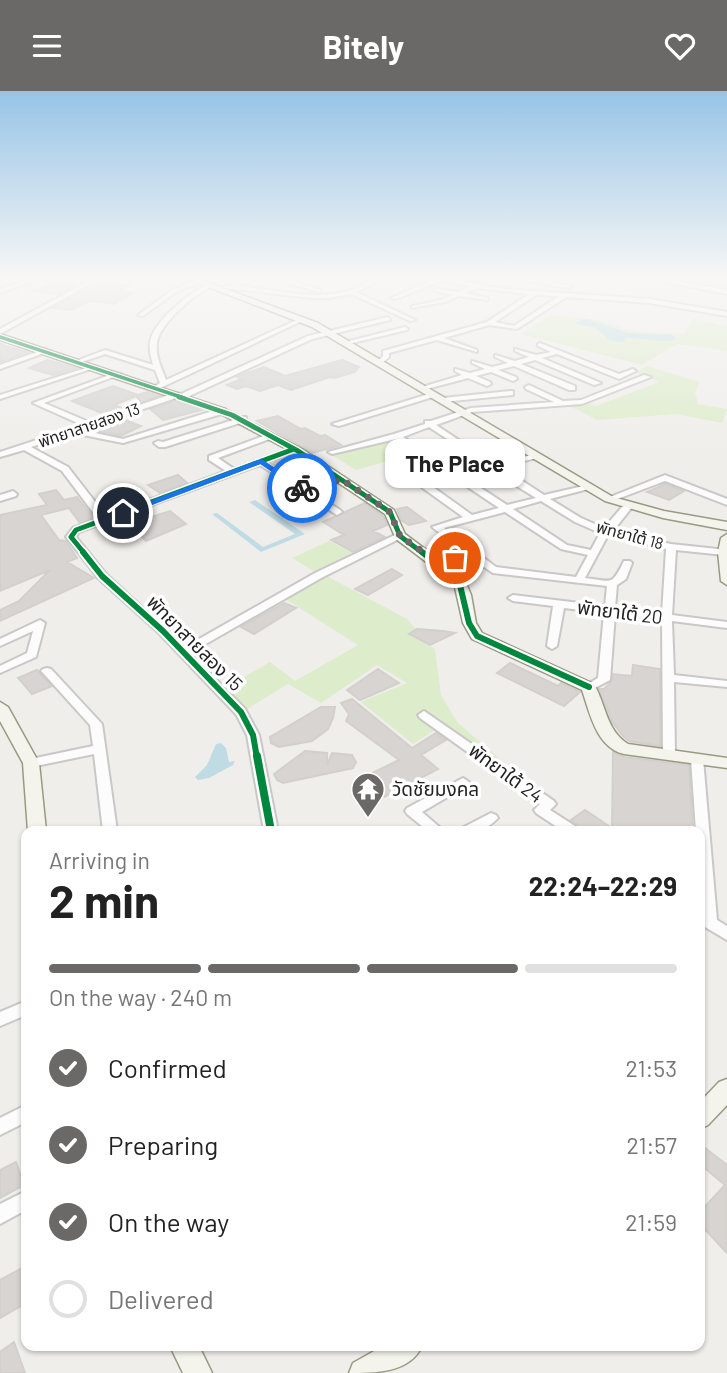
<!DOCTYPE html>
<html lang="en">
<head>
<meta charset="utf-8">
<style>
	body { margin:0; font-family:Barlow,"Noto Sans Thai",sans-serif; background:#f6f6f6; color:#222; height:100vh; display:flex; flex-direction:column; font-size:26px; white-space:nowrap }
	* { box-sizing:border-box; margin:0 }
	p { font-size:23px; color:#767676 }
	.icon { flex:none; width:38px; height:38px; fill:none; stroke:currentColor; stroke-width:2; stroke-linecap:round; stroke-linejoin:round }
	.map { position:relative; flex:1; overflow:hidden }
	.drawer { position:absolute; left:21px; top:735px; width:684px; height:525px; display:flex; flex-direction:column; background:#fff; border-radius:14px; box-shadow:0 2px 5px #0004 }
	.drawer>* { flex:none }
	.pin { position:absolute; display:grid; place-items:center; width:60px; height:60px; color:#fff; margin:-30px; border:4px solid #fff; border-radius:50%; box-shadow:0 2px 7px #0007 }
	.courier { position:absolute; display:grid; place-items:center; width:70px; height:70px; margin:-35px; border:5px solid #1a73e8; border-radius:50%; background:#fff; color:#222; box-shadow:0 2px 9px #0007 }
	.bubble { position:absolute; height:49px; border-radius:14px; background:#fff; box-shadow:0 2px 5px #0004; font-size:23px; font-weight:700; line-height:49px; text-align:center }
	.head em { font-style:normal; font-weight:700 }
	.head div { display:flex; flex-direction:column-reverse }
	.head { display:flex; align-items:center; justify-content:space-between; height:119px; padding:0 28px }
	h1 { font-size:46px; font-weight:700; line-height:52px }
	.bar { display:grid; grid-template-columns:repeat(4,1fr); gap:10px 7px; align-content:center; height:84px; padding:0 28px }
	.bar i { height:9px; border-radius:5px; background:#e0e0e0 }
	.bar .on { background:#6a6968 }
	.bar p { grid-column:span 4 }
	ol { padding:0 28px; list-style:none }
	li { display:flex; align-items:center; gap:21px; height:77px }
	li p { margin-inline-start:auto }
	li .icon { padding:7px; border-radius:50%; background:#6a6968; color:#fff; stroke-width:4 }
	li:last-child { color:#767676 }
	li i { width:38px; height:38px; border:4px solid #e0e0e0; border-radius:50% }
	header { display:flex; justify-content:space-between; align-items:center; height:91px; padding:0 28px; background:#6a6968; color:#fff; font-size:32px; font-weight:700 }
	.map>svg:first-child { display:block }
</style>
</head>
<body>
<header><svg class="icon" aria-label="menu" viewBox="0 0 24 24"><path d="M4 6h16M4 12h16M4 18h16"/></svg>Bitely<svg class="icon" aria-label="heart" viewBox="0 0 24 24"><path d="M12 20l-8-8c-3-5 5-10 8-4 3-6 11-1 8 4z"/></svg></header>
<div class="map">
<svg width="727" height="1282" viewBox="0 0 727 1282">
	<rect width="100%" height="100%" fill="#f0eeeb"/>
	<path fill="#ddeccb" d="M551,224l48,5 28,10 57,4 9,-15 34,7v25l-51,-7 -34,21 -121,-31z
		M647,275l53,16 -5,10 3,12 29,5 -5,14 -46,-9 -79,6 -31,-16 20,-1 10,3 63,-24 -24,-10z
		M395,346l24,15 -63,18 -26,-16z
		M329,450l26,13 -38,19 -25,-15z
		M325,484l82,44 9,10 -7,6 26,14 6,46 17,28 42,36 -3,6 -55,-40 -29,19 -52,-42 46,-19 -30,-18 -56,38 -33,-19 -41,25 -22,-21 45,-26 25,19 63,-36 -76,-48z"/>
	<path fill="#bfdbe3" d="M586,228l43,14 43,2 3,2 -1,3c-17,3 -32,-3 -48,-2l-3,4c-14,0 -16,-5 -25,-12 -6,-5 -17,-4 -24,-7z
		M255,409l50,34 -44,18 -49,-38 5,-1 46,34 32,-13 -46,-32z
		M221,652l5,5 3,14 6,-1 -2,4 -24,13 -11,2 -3,-3 12,-12 9,-21z"/>
	<path fill="#d7d4d2" stroke="#d3d0cc" stroke-width="2" d="M45,187h21l16,3 -24,13 -26,-3 19,-7 -8,-2z
		M103,189l14,3 3,4 10,-2 -11,5 15,3 -20,11 -25,-3 -18,9 -19,-2z
		M0,252l5,3 23,6 -28,10z
		M47,269l12,3 17,5 -23,7 -24,-7z
		M342,269l17,7 -4,5 -21,6 -4,-1 -39,13 -13,-5 -18,6 -14,-5 -9,3 -10,-4 15,-6 -5,-2 5,-2 22,-8 21,9z
		M113,295l25,9 9,-3 12,4 -18,6 -5,-6 -22,9 8,3 -18,6 -32,-13z
		M175,310l26,9 -38,10 -13,-11z
		M278,325l23,13 4,-1 15,8 5,-1 16,10 -28,8 -56,-32z
		M123,328l18,7 -20,10 -30,-7z
		M281,369l36,22 -9,4 -35,-23z
		M178,384l9,8 -27,10 -12,-8z
		M665,393l19,7 -15,9 -22,-8z
		M56,399l8,10 13,-3 17,21 -14,5 -11,-15 -28,7 18,25 7,1 11,17 -10,4 27,16 -94,43v-11l19,-9 31,-31 -50,21v-76l47,-10 -8,-11z
		M365,412l18,13 4,9 -14,6 12,6 -32,15 -22,-12 13,-5 -21,-13z
		M407,416l19,14 -17,4 -8,-5 -4,-11z
		M170,420l16,13 -40,17 -23,-23 15,-5 7,6z
		M392,478l10,6 -34,20 -13,-6z
		M284,512l12,5 -42,26 -13,-7z
		M417,538l26,2 12,2 -25,12 -21,-11z
		M510,572l48,23 3,-3 19,9 -16,14 -67,-33z
		M633,574l27,4v77l-31,-5 -6,-5 -10,-13 -14,-34h5l7,-7 2,-8 19,2z
		M378,578l21,14 -39,17 -13,-10z
		M37,579l15,16 -20,8 -14,-16z
		M352,608l60,49 24,-15 10,7 -25,15 17,14 -54,28 -22,-19 37,-18 -53,-39 3,-7 -8,-11z
		M321,616h14l-2,11 -5,11 -16,12 -33,6 -8,-4 -1,-6z
		M305,660l22,2v12l5,-12 20,2 4,7 -3,6 -70,15 -6,-3 -3,-6z
		M613,661l11,5 65,8 4,66h-106l-16,-11 14,-10 27,18z
		M700,1053l27,21v88l-27,-29v-12l25,-27 -25,-21z
		M16,1071l8,23 -24,13v-28z
		M26,1175v37l-26,15v-38z
		M14,1251l11,31h-25v-21z"/>
	<g fill="none" stroke-linecap="round" stroke-linejoin="round">
		<defs>
			<path id="street" d="M34,187h9l-43,15v-4z
				M94,187h7l-101,56v-5z
				M127,187h8l-11,6h-4v-2z
				M251,187h10l-26,8c32,2 65,12 98,8 9,-1 17,-3 26,-7 7,-3 10,-9 19,-9l-10,9 -12,5 59,28 -5,1 -59,-27 -22,4h-18l-94,-11 16,-1 -1,-3z
				M273,187h10l38,12 -3,2z
				M429,187h14l63,11 144,10 77,13v4l-77,-13 -84,-6 -49,32 -28,-4 -45,13 33,12v2l-40,-12 -48,13v4l-7,6h-4v-2l5,-5v-5l104,-29 42,-28 -52,-6 -12,5 23,5v2l-29,-4 -14,6 -33,6v-2l29,-6 11,-5 -18,-4v-2l24,3 12,-6 -29,-5 -45,18 -5,-1 43,-18zM536,204l23,1 -45,30 -19,-4z
				M509,187h16l47,8 -3,2z
				M646,187h13l68,12v4z
				M699,187l28,2v4l-25,-4z
				M197,189l5,1 -26,11 -33,24 -5,-1 34,-25z
				M211,192l2,3c-18,7 -54,38 -56,57 -2,13 5,26 9,37l135,-62 5,1 -150,71 -4,-2 8,-5 -5,-13 -50,-16 -26,9 -3,-2 29,-11 48,15c-2,-8 -5,-18 -2,-27 6,-19 41,-48 60,-55z
				M388,226l2,3 -78,19 -127,59 -6,-1 -98,33 42,9 96,-30h6v4l-102,30 -50,-10 -42,14 37,20 38,49 120,-45 -17,-11v-4l60,-22 4,2 -1,2 -54,20 16,11 60,-22 4,2 -1,2 -30,11 41,27 30,-12h6v4l-30,12 26,17 2,2 -5,3 -77,-50 -181,67 -3,5 30,37 79,73 130,-74 82,-39h6l2,2 -82,41 -133,76 55,56 14,26 19,96h-14l-17,-96 -11,-21 -77,-81 -61,-55 -30,-39 -2,-2 7,-9 25,-9 -36,-48 -38,-21 -24,7v-5l82,-27 -49,-22 82,-30 6,1 -77,29 45,19 86,-29 6,1 127,-58z
				M405,236l3,2 -1,1 -59,14 -3,-2z
				M540,252l79,31 14,-5 3,2 -17,8 -62,-25 -15,4 59,25 -7,2 -59,-25 -14,4 54,22v4h-6l-55,-24 -16,4 18,7 1,2 -4,2 -22,-9 -15,4 14,6 1,2 -4,2 -19,-8 -45,12 -4,-2 43,-13 -7,-4v-2l15,4 15,-4 -13,-6v-2l20,6 16,-4 -13,-6v-2l20,6 14,-4 -14,-6v-2l21,6 15,-3 -13,-6v-2z
				M45,258l3,2 -1,1 -47,17v-4z
				M92,275l5,1 -97,32v-4z
				M644,284l7,2 -69,27 -110,8 -36,13 59,39 41,-10v4l-35,9 43,28 44,-10v4l-38,10 31,19 23,10 18,-21 7,-4 4,3 -20,25 58,13 56,6v4l-3,1 -48,-5 -4,65 55,7v6l-55,-7 2,54 53,6v6l-53,-5 1,73 -6,4 -6,-4 -1,-135 -47,-6 -5,66 -17,9h-8l-2,-2 15,-9 6,-65 -40,-5 -7,38 -5,3 -5,-3 6,-40 -40,-5 -5,-3 5,-3 92,11 2,-20 -114,-13 -24,-16 -27,8h-6v-4l28,-9 -32,-25 31,-10 -75,-54v-4h6l78,56 27,-7 -103,-69 -64,15 -4,-2 66,-18 31,-10v-3h6l40,-13 83,-6 -28,-13 -1,-2 4,-2 34,16 18,-1zM429,336l59,39 1,3 47,29 -29,7 -104,-68zM541,410l34,21 25,11 -9,17 -24,-5 -54,-36zM505,421l56,37 27,6 -12,22 -80,-10 -52,-39zM608,444l58,14 -4,65 -47,-6 2,-23 9,-6 6,-16 -2,-2h-6c-13,26 -11,20 -39,17z
				M510,300h3v4l-70,7 -4,-2 4,-2z
				M432,302l7,2 -100,31 -7,-2z
				M243,326h3v4l-81,26h-6l-5,-4 4,-2 5,1z
				M665,384l62,24v6l-62,-24 -53,20 -7,-2z
				M13,400l4,3 -1,2 -16,5v-6z
				M40,529l5,3 -9,34 -36,16v-7l27,-13 6,-22 -33,15v-7z
				M47,577l4,1 51,55 15,107h-14l-9,-77 -63,13 -6,-4 6,-4 62,-13 -3,-21 -47,-52 -2,-2 2,-2z
				M424,620l130,90 2,3 -6,6 28,18 2,3h-17l-27,-18 -2,-3 6,-6 -120,-86 -2,-3z
				M697,664l6,4 14,161 10,6v14l-27,-16v-14l2,1 -2,-80h-4l-5,-72z
				M463,687l6,4 -1,3 -46,27 22,19h-16l-21,-17 -2,-3 2,-3z
				M491,722l5,2 2,3c-11,12 -23,14 -38,13l2,-3z
				M26,910v14l-26,11v-14z
				M26,1014v17l-26,13v-17z
				M26,1100v19l-26,14v-20z"/>
			<path id="secondary" d="M185,187h11l122,45 295,174 51,14 63,11v8l-64,-12 -58,-17 -293,-174z
				M0,243l225,75 77,40 92,61 11,24 59,44 7,17 5,28 6,10 112,51c12,21 12,46 34,60l99,14v10l-103,-14c-28,-7 -34,-41 -42,-64l-110,-51 -9,-16 -9,-40 -58,-44 -11,-25 -91,-61 -75,-40 -219,-73z
				M727,443v51l-6,-4 -3,-29 3,-14z
				M0,611l8,5 31,56 7,68h-18l-5,-68 -23,-42z
				M727,988v26l-19,20 -8,4v-27l19,-20z
				M170,1255h29l13,27h-29z
				M383,1255h39c-12,27 -47,27 -73,27l4,-10z"/>
		</defs>
		<use href="#street" stroke="#c9c8c7" stroke-width="4"/>
		<use href="#secondary" stroke="#999a82" stroke-width="3"/>
		<use href="#street" fill="#fdfcfc" fill-rule="evenodd"/>
		<use href="#secondary" fill="#f4f4ed" fill-rule="evenodd"/>
		<defs>
			<path id="cycleway-far3" d="M0,246l184,61"/>
			<path id="cycleway-far2" d="M179,306l53,18 66,36 92,61 10,24 24,18
				M85,463l-14,-17 5,-7 218,-81"/>
			<path id="cycleway-far1" d="M83,461l19,24 61,55 78,81 12,23 4,23
				M422,461l37,29 10,42 8,13 112,51"/>
			<path id="cycleway" d="M257,665l14,75"/>
		</defs>
		<use href="#cycleway-far3" stroke="#fff" stroke-width="6"/>
		<use href="#cycleway-far2" stroke="#fff" stroke-width="8"/>
		<use href="#cycleway-far1" stroke="#fff" stroke-width="10"/>
		<use href="#cycleway" stroke="#fff" stroke-width="12"/>
		<use href="#cycleway-far3" stroke="#00873e" stroke-width="3.5"/>
		<use href="#cycleway-far2" stroke="#00873e" stroke-width="5"/>
		<use href="#cycleway-far1" stroke="#00873e" stroke-width="6"/>
		<use href="#cycleway" stroke="#00873e" stroke-width="8"/>
	</g>
	<linearGradient id="sky" x2="0" y2="1"><stop stop-color="#97c4e6"/><stop offset="0.51" stop-color="#f8f7f6"/><stop offset="1" stop-color="#f8f7f6" stop-opacity="0"/></linearGradient>
	<rect width="727" height="367" fill="url(#sky)"/>
	<path fill="#1a73e8" d="M258,369h5l43,28 -7,2 -39,-26 -134,51 -8,-2z"/>
	<g fill="none" stroke-linecap="round" stroke-linejoin="round">
		<path stroke="#6a6968" stroke-width="7" stroke-dasharray="0 12.6" d="M302,397l5,4 34,-13 49,33 10,24 39,27 16,-5"/>
	</g>
	<defs>
		<symbol id="temple-pin" viewBox="-11 -11 22 30"><path d="M0 17L-7.5 6A9.5 9.5 0 1 1 7.5 6Z" fill="#6a6968" stroke="#fff"/><path d="M0-6L5-2H3V0L6.5 2.5H4V6H1.5V3h-3V6H-4V2.5H-6.5L-3 0V-2H-5Z" fill="#fff"/></symbol>
	</defs>
	<g fill-rule="evenodd">
		<use href="#temple-pin" x="349" y="679" width="38" height="52"/>
	</g>
	<g text-anchor="middle" stroke-width="7" stroke-linejoin="round" paint-order="stroke">
		<g font-size="16" fill="#222" stroke="#fff">
			<text transform="translate(89 334) rotate(-19)" y="6">พัทยาสายสอง 13</text>
			<text transform="translate(630 444) rotate(15)" y="6">พัทยาใต้ 18</text>
		</g>
		<g font-size="19" fill="#222" stroke="#fff">
			<text transform="translate(620 521) rotate(7)" y="7">พัทยาใต้ 20</text>
			<text transform="translate(195 552) rotate(45)" y="7">พัทยาสายสอง 15</text>
			<text transform="translate(506 682) rotate(36)" y="7">พัทยาใต้ 24</text>
		</g>
		<g font-size="19" fill="#222" stroke="#fff" text-anchor="start">
			<text x="392" y="705">วัดชัยมงคล</text>
		</g>
	</g>
</svg>
<div class="pin" style="left:455px;top:467px;background:#ea580c"><svg class="icon" aria-label="bag" viewBox="0 0 24 24"><path d="M5 8h14l-1 12H6zM9 8a3 3 0 0 1 6 0"/></svg></div>
<div class="pin" style="left:123px;top:422px;background:#1f2937"><svg class="icon" aria-label="home" viewBox="0 0 24 24"><path d="M3 11l9-7 9 7M6 9v11h12V9"/></svg></div>
<div class="courier" style="left:302px;top:397px"><svg class="icon" aria-label="bike" viewBox="0 0 24 24"><circle cx="6" cy="16" r="4"/><circle cx="18" cy="16" r="4"/><path d="M6 16l4-8h5l3 8M10 8l3 8H6M13 5h3"/></svg></div>
<div class="bubble" style="left:385px;top:348px;width:140px">The Place</div>
<section class="drawer">
<div class="head"><div><h1>2 min</h1><p>Arriving in</p></div><em>22:24–22:29</em></div>
<div class="bar"><i class="on"></i><i class="on"></i><i class="on"></i><i></i><p>On the way · 240 m</p></div>
<ol>
<li><svg class="icon" aria-label="check" viewBox="0 0 24 24"><path d="M5 12l5 5 9-10"/></svg>Confirmed<p>21:53</p></li>
<li><svg class="icon" aria-label="check" viewBox="0 0 24 24"><path d="M5 12l5 5 9-10"/></svg>Preparing<p>21:57</p></li>
<li><svg class="icon" aria-label="check" viewBox="0 0 24 24"><path d="M5 12l5 5 9-10"/></svg>On the way<p>21:59</p></li>
<li><i></i>Delivered</li>
</ol>
</section>
</div>
</body>
</html>
